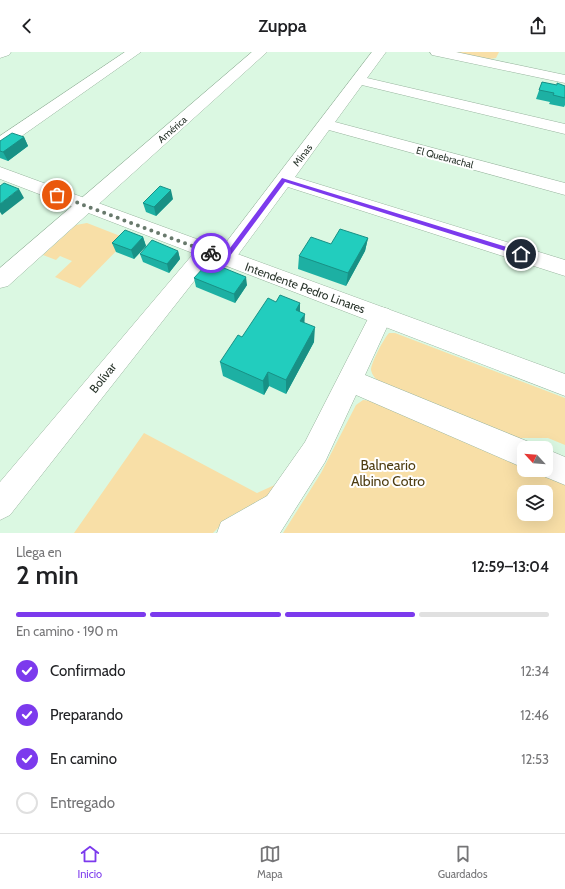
<!DOCTYPE html>
<html lang="es">
<head>
<meta charset="utf-8">
<style>
	body { margin:0; font-family:Cabin,sans-serif; background:#f2f2f2; color:#202124; height:100vh; display:flex; flex-direction:column; font-size:15px; white-space:nowrap }
	* { box-sizing:border-box; margin:0 }
	p { font-size:13px; color:#757577 }
	.icon { flex:none; width:22px; height:22px; fill:none; stroke:currentColor; stroke-width:2; stroke-linecap:round; stroke-linejoin:round }
	.map { position:relative; height:481px; overflow:hidden }
	.sheet { display:flex; flex-direction:column; background:#fff; flex:1 }
	.sheet>* { flex:none }
	.needle { width:26px; rotate:296deg }
	.fabs { position:absolute; left:517px; top:389px; display:grid; gap:8px }
	.fabs a { display:grid; place-items:center; width:36px; height:36px; border-radius:8px; background:#fff; box-shadow:0 4px 16px #0002; font-size:20px }
	.pin { position:absolute; display:grid; place-items:center; width:34px; height:34px; color:#fff; margin:-17px; border:2px solid #fff; border-radius:50%; box-shadow:0 1px 4px #0007 }
	.courier { position:absolute; display:grid; place-items:center; width:40px; height:40px; margin:-20px; border:3px solid #7c3aed; border-radius:50%; background:#fff; color:#222; box-shadow:0 1px 5px #0007 }
	.headline em { font-style:normal; font-weight:600 }
	.headline div { display:flex; flex-direction:column-reverse }
	.headline { display:flex; align-items:center; justify-content:space-between; height:68px; padding:0 16px }
	h1 { font-size:26px; font-weight:600; line-height:30px }
	.bar { display:grid; grid-template-columns:repeat(4,1fr); gap:6px 4px; align-content:center; height:48px; padding:0 16px }
	.bar i { height:5px; border-radius:3px; background:#e0e0e0 }
	.bar .current { background:#7c3aed }
	.bar p { grid-column:span 4 }
	ol { padding:0 16px; list-style:none }
	li { display:flex; align-items:center; gap:12px; height:44px }
	li p { margin-inline-start:auto }
	li .icon { padding:4px; border-radius:50%; background:#7c3aed; color:#fff; stroke-width:4 }
	li:last-child { color:#757577 }
	li i { width:22px; height:22px; border:2px solid #e0e0e0; border-radius:50% }
	header { display:flex; justify-content:space-between; align-items:center; height:52px; padding:0 16px; background:#fff; font-size:18px; font-weight:600 }
	.menu { display:flex; justify-content:space-around; align-items:center; height:56px; border-top:1px solid #e0e0e0; background:#fff; font-size:11px; color:#757577 }
	.menu a { display:grid; justify-items:center; gap:2px }
	.menu .current { color:#7c3aed }
	.map>svg:first-child { display:block }
</style>
</head>
<body>
<header><svg class="icon" aria-label="back" viewBox="0 0 24 24"><path d="M15 5l-7 7 7 7"/></svg>Zuppa<svg class="icon" aria-label="share" viewBox="0 0 24 24"><path d="M12 15V3M7 8l5-5 5 5M5 13v7h14v-7"/></svg></header>
<div class="map">
<svg width="565" height="481" viewBox="0 0 565 481">
	<rect width="100%" height="100%" fill="#dbf8e2"/>
	<path fill="#f8dfa7" fill-rule="evenodd" d="M453,0h46l-3,6 -6,1z
		M87,171l41,16 -48,49 -25,-11 17,-16 -12,-5 -4,4 -13,-5 33,-30z
		M389,281h6l170,65v47l-17,-7h-32l-138,-57c-3,-3 -6,-6 -7,-11 0,-7 13,-32 18,-37z
		M363,348l9,1 152,65v4h11l30,13v50h-282l38,-60 35,-68zM524,440h22v22h-22z
		M144,381l113,60 22,-10 -10,12 -40,22 -16,16h-139z"/>
	<g fill="none" stroke-linecap="round" stroke-linejoin="round">
		<defs>
			<path id="minor" d="M125,0h16l-135,95 -6,1v-12z
				M252,0h15l-259,234 -8,2v-20z
				M372,0h14l-19,26 198,46v10l-203,-49 -27,37 230,61v12l-236,-65 -34,47 270,83v16l-277,-89 -56,76 -7,3 -7,-3 -3,-5 3,-5z
				M430,0h26l109,23v8l-128,-27 -5,-1z
				M206,193l7,2 3,5 -3,5 -203,258 -10,5v-38l199,-235z
				M381,255l8,2 3,7 -27,59 169,69 1,4h-11v20l-168,-73 -31,67 -45,71h-63l4,-11 46,-26 38,-54 68,-133z
				M546,397l19,8v28l-29,-12 -1,-3h11z"/>
			<path id="major" d="M0,0h11l-2,3 -9,3z
				M0,115l565,207v22l-565,-217z"/>
		</defs>
		<use href="#minor" stroke="#98b49e" stroke-width="1"/>
		<use href="#major" stroke="#98b49e" stroke-width="1"/>
		<use href="#minor" fill="#fff" fill-rule="evenodd"/>
		<use href="#major" fill="#fff" fill-rule="evenodd"/>
	</g>
	<path fill="#1db0a3" d="M542,30l14,3 9,1v19l-1,2 -15,-3 1,-2 -14,-3z
		M24,85l4,9 -20,15 -8,-3v-17z
		M173,147l-17,17 -10,-4 -3,-9z
		M143,185l3,9 -12,13 -18,-7 -4,-9z
		M368,186l-3,13 -19,35 -48,-17 1,-13 32,-12z
		M178,199l2,8 -11,14 -26,-11 -3,-8z
		M194,226l53,7 -12,18 -39,-16z
		M276,250l24,1v9l4,11 10,19 -28,52 -17,-8 -5,9 -41,-19 -3,-14 22,-25z"/>
	<path fill="#189085" d="M24,85l4,9 -20,15 -5,-9z
		M19,137l5,9 -22,17 -2,-3v-8z
		M171,138l2,9 -17,17 -2,-9z
		M143,185l3,9 -12,13 -3,-9z
		M368,186l-3,13 -19,35 2,-13z
		M178,199l2,8 -11,14 -2,-9z
		M246,225l1,8 -12,18 -1,-9z
		M300,251v16l-4,-9z
		M305,262l-1,15 -4,-8z
		M315,275l-1,15 -28,52v-14z
		M268,320l1,14 -5,9 -1,-14z"/>
	<path fill="#22cdbe" stroke="#189085" d="M542,30l15,3v-2l8,3v12l-12,-3 1,-2 -15,-3z
		M12,81l12,4 -21,15 -3,-1v-10z
		M4,131l15,6 -19,15v-18z
		M160,134l11,4 -17,17 -11,-4z
		M340,177l28,9 -20,35 -49,-17 12,-19 20,7z
		M125,178l18,7 -12,13 -19,-7z
		M152,188l26,11 -11,13 -27,-10z
		M214,212l32,13 -12,17 -40,-16 11,-12z
		M280,243l20,8 -4,7 9,4 -5,7 15,6 -29,53 -18,-8 -5,9 -43,-19 18,-27 4,2 26,-39 8,4z"/>
	<path fill="#7c3aed" d="M282,126l241,74 1,2 -1,1h-5l-233,-73 -58,78 -2,1 -16,-6 -1,-2 3,-2 13,5z"/>
	<g fill="none" stroke-linecap="round" stroke-linejoin="round">
		<path stroke="#68796c" stroke-width="4" stroke-dasharray="0 7.2" d="M57,143l154,58"/>
	</g>
	<g text-anchor="middle" stroke-width="4" stroke-linejoin="round" paint-order="stroke">
		<g font-size="10" fill="#2a352c" stroke="#fff">
			<text transform="translate(172 77) rotate(-41)" y="4">América</text>
			<text transform="translate(302 103) rotate(-53)" y="4">Minas</text>
			<text transform="translate(445 105) rotate(15)" y="4">El Quebrachal</text>
		</g>
		<g font-size="12" fill="#2a352c" stroke="#fff">
			<text transform="translate(305 236) rotate(20)" y="4">Intendente Pedro Linares</text>
			<text transform="translate(103 326) rotate(-51)" y="4">Bolívar</text>
		</g>
		<g font-size="14" fill="#4d3c10" stroke="#fff">
			<text x="388" y="418">Balneario<tspan x="388" dy="16">Albino Cotro</tspan></text>
		</g>
	</g>
</svg>
<div class="fabs">
<a><svg class="needle" viewBox="-14 -14 28 28"><path d="M0-13l5 13h-10z" fill="#e53935"/><path d="M0 13l5-13h-10z" fill="#757577"/></svg></a>
<a><svg class="icon" aria-label="layers" viewBox="0 0 24 24"><path d="M12 4l9 5-9 5-9-5zM3 14l9 5 9-5"/></svg></a>
</div>
<div class="pin" style="left:57px;top:143px;background:#ea580c"><svg class="icon" aria-label="bag" viewBox="0 0 24 24"><path d="M5 8h14l-1 12H6zM9 8a3 3 0 0 1 6 0"/></svg></div>
<div class="pin" style="left:521px;top:202px;background:#1f2937"><svg class="icon" aria-label="home" viewBox="0 0 24 24"><path d="M3 11l9-7 9 7M6 9v11h12V9"/></svg></div>
<div class="courier" style="left:211px;top:201px"><svg class="icon" aria-label="bike" viewBox="0 0 24 24"><circle cx="6" cy="16" r="4"/><circle cx="18" cy="16" r="4"/><path d="M6 16l4-8h5l3 8M10 8l3 8H6M13 5h3"/></svg></div>
</div>
<section class="sheet">
<div class="headline"><div><h1>2 min</h1><p>Llega en</p></div><em>12:59–13:04</em></div>
<div class="bar"><i class="current"></i><i class="current"></i><i class="current"></i><i></i><p>En camino · 190 m</p></div>
<ol>
<li><svg class="icon" aria-label="check" viewBox="0 0 24 24"><path d="M5 12l5 5 9-10"/></svg>Confirmado<p>12:34</p></li>
<li><svg class="icon" aria-label="check" viewBox="0 0 24 24"><path d="M5 12l5 5 9-10"/></svg>Preparando<p>12:46</p></li>
<li><svg class="icon" aria-label="check" viewBox="0 0 24 24"><path d="M5 12l5 5 9-10"/></svg>En camino<p>12:53</p></li>
<li><i></i>Entregado</li>
</ol>
</section>
<nav class="menu">
<a class="current"><svg class="icon" aria-label="home" viewBox="0 0 24 24"><path d="M3 11l9-7 9 7M6 9v11h12V9"/></svg>Inicio</a>
<a><svg class="icon" aria-label="map" viewBox="0 0 24 24"><path d="M3 6l6-2 6 2 6-2v14l-6 2-6-2-6 2zM9 4v14M15 6v14"/></svg>Mapa</a>
<a><svg class="icon" aria-label="saved" viewBox="0 0 24 24"><path d="M7 4h10v16l-5-4-5 4z"/></svg>Guardados</a>
</nav>
</body>
</html>
